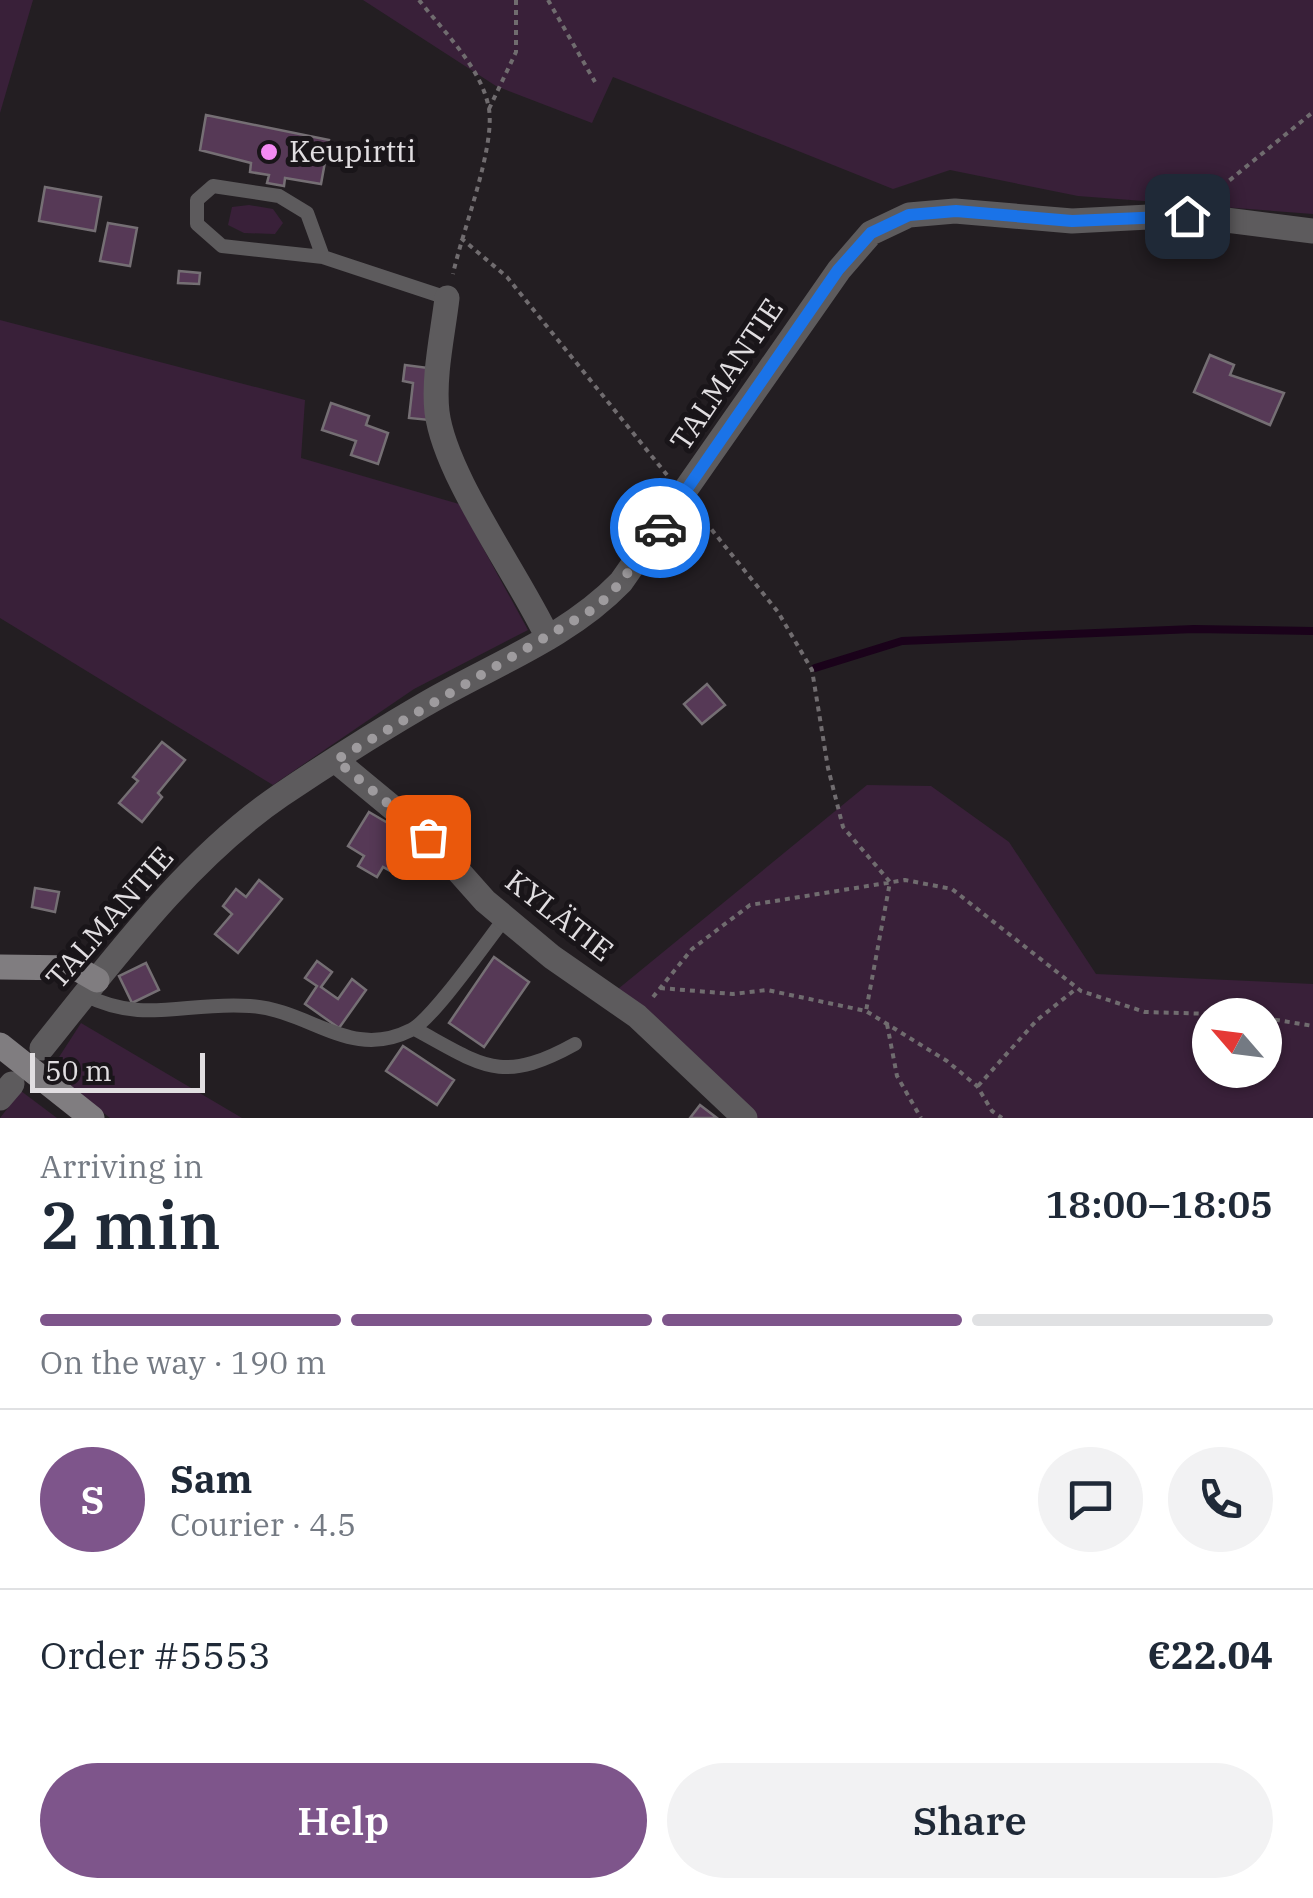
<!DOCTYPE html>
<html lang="en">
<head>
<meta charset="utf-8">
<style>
	body { margin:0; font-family:"IBM Plex Serif",serif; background:#f2f2f3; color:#1f2937; height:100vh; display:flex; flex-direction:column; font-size:38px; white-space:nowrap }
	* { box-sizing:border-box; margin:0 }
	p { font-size:32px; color:#747a83 }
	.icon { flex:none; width:55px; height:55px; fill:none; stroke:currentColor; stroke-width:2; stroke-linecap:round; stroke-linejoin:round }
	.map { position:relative; height:1118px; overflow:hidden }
	.drawer { display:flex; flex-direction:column; background:#fff; flex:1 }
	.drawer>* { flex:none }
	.needle { width:65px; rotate:298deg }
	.controls { position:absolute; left:1192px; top:998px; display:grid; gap:20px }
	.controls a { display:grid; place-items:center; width:90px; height:90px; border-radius:50%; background:#fff; box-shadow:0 2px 8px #0004; font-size:50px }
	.scale { position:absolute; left:30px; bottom:25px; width:175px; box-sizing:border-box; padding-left:10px; border:5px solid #e1dee1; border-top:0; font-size:28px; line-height:35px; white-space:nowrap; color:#e1dee1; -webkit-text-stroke:8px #191519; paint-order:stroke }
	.pin { position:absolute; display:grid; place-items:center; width:85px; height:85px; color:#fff; margin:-42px; border-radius:20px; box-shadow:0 5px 15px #0006 }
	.courier { position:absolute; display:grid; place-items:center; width:100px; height:100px; margin:-50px; border:8px solid #1a73e8; border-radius:50%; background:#fff; color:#222; box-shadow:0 2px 12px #0007 }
	.summary em { font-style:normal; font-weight:600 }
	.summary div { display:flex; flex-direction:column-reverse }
	.summary { display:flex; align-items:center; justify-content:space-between; height:170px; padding:0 40px }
	h1 { font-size:65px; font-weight:600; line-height:75px }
	.bar { display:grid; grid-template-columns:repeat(4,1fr); gap:15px 10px; align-content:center; height:120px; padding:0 40px }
	.bar i { height:12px; border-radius:8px; background:#e0e1e3 }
	.bar .on { background:#7e558b }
	.bar p { grid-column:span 4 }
	.line { display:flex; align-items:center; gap:25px; padding:0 40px; border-top:2px solid #e0e1e3 }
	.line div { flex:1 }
	.round { display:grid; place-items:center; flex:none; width:105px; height:105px; border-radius:52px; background:#f2f2f3 }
	.button { display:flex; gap:20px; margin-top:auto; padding:20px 40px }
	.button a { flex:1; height:115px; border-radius:60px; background:#7e558b; color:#fff; font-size:40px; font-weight:600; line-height:115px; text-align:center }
	.button a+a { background:#f2f2f3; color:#1f2937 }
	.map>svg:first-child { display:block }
</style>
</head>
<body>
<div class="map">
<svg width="1313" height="1118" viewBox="0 0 1313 1118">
	<rect width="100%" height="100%" fill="#231e22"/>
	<path fill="#392039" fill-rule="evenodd" d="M0,0h33l-33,113z
		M363,0h950v214l-235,-18 -128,-26 -57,19 -280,-112 -21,46 -96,-37z
		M249,205l24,4 10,14 -8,11 -31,-1 -16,-8 4,-18z
		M0,320l305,80 -4,58 158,46 69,126 -114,59 -141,96 -273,-167z
		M867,785l64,1 78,56 87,132 217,10v134h-560l-135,-129zM1210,1015h55v55h-55z
		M81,1023l161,95h-132l-60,-47z
		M21,1091l36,27h-57z"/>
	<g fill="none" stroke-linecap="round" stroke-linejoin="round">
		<path stroke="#1a021a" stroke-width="8" d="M815,668l87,-27 292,-12 119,2"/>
	</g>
	<path fill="#563956" stroke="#756f74" stroke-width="2.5" d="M206,115l123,25 -8,44 -36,-6 -1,8 -17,-3 2,-8 -19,-3 1,-9 -51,-13z
		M45,187l56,10 -6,34 -56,-10z
		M108,223l29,5 -7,38 -30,-5z
		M179,271l21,2 -1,11 -21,-1z
		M1210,355l24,10 -4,10 54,18 -14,32 -76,-33z
		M405,365l31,4 -7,51 -20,-2 4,-35 -10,-2z
		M331,403l38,13 -3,9 22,8 -10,31 -27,-9 5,-14 -34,-11z
		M707,684l18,21 -23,19 -18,-20z
		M162,742l23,18 -27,33 4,4 -20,25 -23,-19 19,-22 -5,-4z
		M369,812l46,27 -21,34 -11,-6 -6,10 -19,-11 6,-10 -16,-10z
		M259,880l23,19 -44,54 -23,-19 17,-20 -9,-8 13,-17 10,8z
		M35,888l24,4 -4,20 -23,-5z
		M494,957l35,25 -45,65 -35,-24z
		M317,961l15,11 -11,15 17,12 14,-20 14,11 -27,38 -34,-24 12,-18 -12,-8z
		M146,963l13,27 -27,13 -13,-27z
		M403,1046l51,34 -17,25 -51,-34z
		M700,1105l17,13h-27z"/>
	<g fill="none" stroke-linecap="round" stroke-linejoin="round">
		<path stroke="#706c6f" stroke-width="4" stroke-dasharray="5 5" stroke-linecap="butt" d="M419,0c24,31 63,68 70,109 6,40 -27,123 -36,165
			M548,0l47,82
			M489,109l27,-57v-52
			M1214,193l99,-81
			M461,238l46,39 160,198
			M699,514l79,98 34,58 16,98 15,59 47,55 -24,129
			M660,988l73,6 34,-4 99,21 81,50 30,25 15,25 10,7
			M653,997l39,-48 58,-44 155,-25 47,9 129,102 64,21 105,3
			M1265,1018l48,8
			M887,1024l10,52 24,42
			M978,1086l59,-66 40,-32"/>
		<path stroke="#5d5b5d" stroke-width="14" d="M323,257l-16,-44 -28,-17 -66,-10 -16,14v24l25,22 101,11 124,41
			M85,995c59,30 101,6 165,11 61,4 100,55 161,24 21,-10 76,-89 94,-112
			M415,1029c68,37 86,56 160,15"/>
		<path stroke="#5d5b5d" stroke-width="25" d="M447,298c-4,35 -14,78 -10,114 8,64 81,162 111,226
			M335,760l93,77 57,64 67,56 85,59 108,102
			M42,1048c71,-88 145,-189 239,-253 46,-31 93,-61 141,-89 67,-40 144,-67 199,-124l218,-312 32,-37 38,-18 46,-4 117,10 115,-6 126,16
			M0,1098l12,-14"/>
		<path stroke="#807d80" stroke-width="25" d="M0,967l76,1 21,12
			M0,1045l92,73"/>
	</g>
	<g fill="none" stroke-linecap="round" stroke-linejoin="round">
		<path stroke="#9e9b9e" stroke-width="10" stroke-dasharray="0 18" d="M428,837l-92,-77 261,-153 24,-25 39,-54"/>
		<path stroke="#1a73e8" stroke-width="12" d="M660,528l178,-258 33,-37 38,-18 47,-4 116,10 115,-5"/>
	</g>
	<circle fill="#f38af2" stroke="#191519" stroke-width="4" cx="269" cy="152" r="10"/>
	<g text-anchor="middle" stroke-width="10" stroke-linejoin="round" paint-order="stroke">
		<g font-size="30" fill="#e1dee1" stroke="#191519" text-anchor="start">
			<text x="289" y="162">Keupirtti</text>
		</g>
		<g font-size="30" fill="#e1dee1" stroke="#191519">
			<text transform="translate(727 375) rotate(-56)" y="10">TALMANTIE</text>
			<text transform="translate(559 916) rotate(38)" y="10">KYLÄTIE</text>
			<text transform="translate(110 918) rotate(-49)" y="10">TALMANTIE</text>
		</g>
	</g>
</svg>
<div class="controls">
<a><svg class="needle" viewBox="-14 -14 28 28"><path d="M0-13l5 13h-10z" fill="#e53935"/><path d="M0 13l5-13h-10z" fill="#747a83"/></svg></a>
</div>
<div class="scale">50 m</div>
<div class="pin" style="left:428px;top:837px;background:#ea580c"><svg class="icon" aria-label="bag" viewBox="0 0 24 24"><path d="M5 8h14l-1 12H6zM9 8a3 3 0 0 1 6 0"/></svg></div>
<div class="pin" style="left:1187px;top:216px;background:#1f2937"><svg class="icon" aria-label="home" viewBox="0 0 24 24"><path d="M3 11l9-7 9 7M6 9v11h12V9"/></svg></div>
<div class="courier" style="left:660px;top:528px"><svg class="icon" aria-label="car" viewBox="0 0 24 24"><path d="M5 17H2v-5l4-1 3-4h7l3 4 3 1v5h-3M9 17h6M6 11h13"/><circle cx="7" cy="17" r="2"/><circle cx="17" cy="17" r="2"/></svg></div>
</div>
<section class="drawer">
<div class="summary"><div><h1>2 min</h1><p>Arriving in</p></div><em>18:00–18:05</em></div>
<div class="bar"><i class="on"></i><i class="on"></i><i class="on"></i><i></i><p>On the way · 190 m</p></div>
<div class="line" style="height:180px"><b class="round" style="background:#7e558b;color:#fff">S</b><div><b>Sam</b><p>Courier · 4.5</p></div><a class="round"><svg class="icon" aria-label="chat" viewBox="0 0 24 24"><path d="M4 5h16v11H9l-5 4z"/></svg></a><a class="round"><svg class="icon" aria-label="phone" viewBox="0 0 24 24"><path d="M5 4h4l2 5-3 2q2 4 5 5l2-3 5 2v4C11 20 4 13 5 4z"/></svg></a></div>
<div class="line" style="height:130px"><div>Order #5553</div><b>€22.04</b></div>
<div class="button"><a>Help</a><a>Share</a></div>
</section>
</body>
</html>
